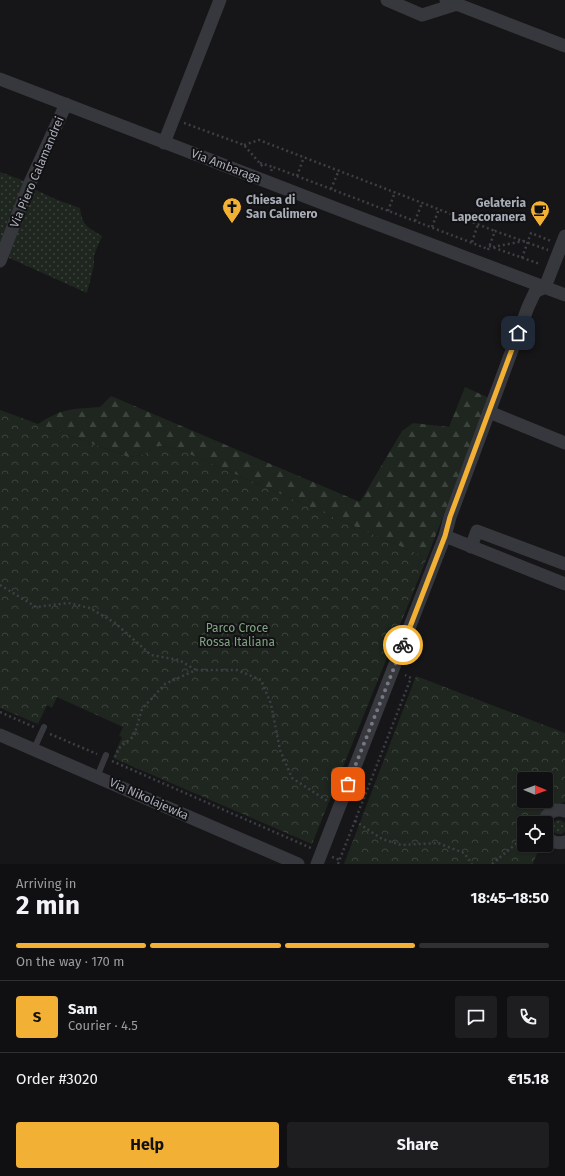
<!DOCTYPE html>
<html lang="en">
<head>
<meta charset="utf-8">
<style>
	body { margin:0; font-family:"Fira Sans",sans-serif; background:#1e1e20; color:#f1f3f6; height:100vh; display:flex; flex-direction:column; font-size:15px; white-space:nowrap }
	* { box-sizing:border-box; margin:0 }
	p { font-size:13px; color:#9c9d9f }
	.icon { flex:none; width:22px; height:22px; fill:none; stroke:currentColor; stroke-width:2; stroke-linecap:round; stroke-linejoin:round }
	.map { position:relative; height:864px; overflow:hidden }
	.details { display:flex; flex-direction:column; background:#101012; flex:1 }
	.details>* { flex:none }
	.needle { width:26px; rotate:91deg }
	.tools { position:absolute; left:517px; top:772px; display:grid; gap:8px }
	.tools a { display:grid; place-items:center; width:36px; height:36px; border-radius:4px; background:#101012; box-shadow:0 1px 3px #0004,0 0 0 1px #303032; font-size:20px }
	.pin { position:absolute; display:grid; place-items:center; width:34px; height:34px; color:#fff; margin:-17px; border-radius:8px; box-shadow:0 2px 6px #0006 }
	.courier { position:absolute; display:grid; place-items:center; width:40px; height:40px; margin:-20px; border:3px solid #f2b134; border-radius:50%; background:#fff; color:#222; box-shadow:0 1px 5px #0007 }
	.overview em { font-style:normal; font-weight:700 }
	.overview div { display:flex; flex-direction:column-reverse }
	.overview { display:flex; align-items:center; justify-content:space-between; height:68px; padding:0 16px }
	h1 { font-size:26px; font-weight:700; line-height:30px }
	.bar { display:grid; grid-template-columns:repeat(4,1fr); gap:6px 4px; align-content:center; height:48px; padding:0 16px }
	.bar i { height:5px; border-radius:3px; background:#303032 }
	.bar .current { background:#f2b134 }
	.bar p { grid-column:span 4 }
	.line { display:flex; align-items:center; gap:10px; padding:0 16px; border-top:1px solid #303032 }
	.line div { flex:1 }
	.round { display:grid; place-items:center; flex:none; width:42px; height:42px; border-radius:4px; background:#1e1e20 }
	.button { display:flex; gap:8px; margin-top:auto; padding:8px 16px }
	.button a { flex:1; height:46px; border-radius:4px; background:#f2b134; color:#111; font-size:16px; font-weight:700; line-height:46px; text-align:center }
	.button a+a { background:#1e1e20; color:#f1f3f6 }
	.map>svg:first-child { display:block }
</style>
</head>
<body>
<div class="map">
<svg width="565" height="864" viewBox="0 0 565 864">
	<defs>
		<pattern id="grass-dots" width="8" height="8" patternUnits="userSpaceOnUse"><rect width="8" height="8" fill="#1e261f"/><path d="M2 2h.1M6 6h.1" fill="none" stroke="#3c433d" stroke-width="1.8" stroke-linecap="round"/></pattern>
		<pattern id="forest-firs" width="22" height="20" patternUnits="userSpaceOnUse"><rect width="22" height="20" fill="#1e261f"/><path d="M5 1l3.5 6h-7zM16 11l3.5 6h-7z" fill="#3c433d"/></pattern>
		<pattern id="park-crowns" width="20" height="18" patternUnits="userSpaceOnUse"><rect width="20" height="18" fill="#1e261f"/><path d="M2 6a3 3 0 1 1 6 0M12 15a3 3 0 1 1 6 0" fill="none" stroke="#3c433d"/></pattern>
	</defs>
	<rect width="100%" height="100%" fill="#161618"/>
	<path fill="url(#grass-dots)" d="M0,172l27,10 -27,70z
		M32,188l23,11 25,9c2,18 8,19 22,28l-8,19v10l-7,28 -80,-36z
		M552 827a7 7 0 1 1 14 0a7 7 0 1 1-14 0Z"/>
	<path fill="url(#forest-firs)" d="M465,387l24,11 -62,160 -254,-111 -16,-1 -14,9 -15,2 -90,-33c24,-16 35,-15 62,-17l11,-11 249,106 42,-71 11,-8 36,4z"/>
	<path fill="url(#park-crowns)" fill-rule="evenodd" d="M0,410l128,47 15,-2 14,-9 16,1 254,111 -115,286 -199,-86 9,-21 -3,-1 4,-9 -66,-30 -5,11 -5,-3 -9,19 -38,-16z
		M416,676l149,57v69l-10,3 -17,18h-14v22h16l-7,19h-189zM524,779h22v22h-22z"/>
	<g fill="none" stroke-linecap="round" stroke-linejoin="round">
		<path stroke="#3d3f44" stroke-width="2.5" stroke-dasharray="2 3" stroke-linecap="butt" d="M184,123l60,22 19,22
			M244,145l15,-5 236,91
			M260,163l13,4
			M271,171l2,-4 16,6 199,76
			M297,176l7,-19
			M331,189l8,-19
			M388,211l7,-19
			M415,221l7,-18
			M432,227l7,-18
			M472,242l6,-18
			M489,246l51,18
			M493,247l31,-6
			M488,250l7,-19 53,19
			M522,258l9,-25 20,8
			M0,585l36,22 32,-4 22,5 25,15 36,32 28,5 17,10
			M0,712l34,15
			M50,734l47,20
			M115,757l4,-9 15,-12 8,-27 23,-25 31,-14h41l24,10 10,24 9,46 12,28 37,24
			M112,761l199,87
			M355,821l27,18 19,6 37,-2 26,10 8,11
			M332,857l8,3
			M338,864l73,-186 -6,-3
			M492,864l32,-27"/>
		<path stroke="#37383d" stroke-width="6" d="M34,749l10,-22
			M97,777l9,-22"/>
		<path stroke="#37383d" stroke-width="13" d="M387,0l35,15 35,-11
			M446,0l119,46
			M0,79l361,139 204,77
			M164,143l56,-143
			M0,261l29,-76 37,-81
			M545,287l20,-51
			M489,412l76,31
			M445,536l120,48
			M471,547l6,-16 88,33
			M0,735l298,129
			M543,823c3,-10 12,-15 22,-12
			M546,837c6,5 11,7 19,5
			M317,864l128,-328 5,-19 78,-210 7,-15 10,-5"/>
	</g>
	<g fill="none" stroke-linecap="round" stroke-linejoin="round">
		<path stroke="#757880" stroke-width="4" stroke-dasharray="0 7.2" d="M348,784l55,-139"/>
		<path stroke="#f2b134" stroke-width="5" d="M403,645l42,-109 5,-19 68,-184"/>
	</g>
	<defs>
		<symbol id="church-pin" viewBox="-11 -11 22 30"><path d="M0 17L-7.5 6A9.5 9.5 0 1 1 7.5 6Z" fill="#f2b134" stroke="#111113"/><path d="M-1.2-6h2.4v3.5h3.3v2.4h-3.3V6h-2.4V-.1h-3.3v-2.4h3.3Z" fill="#111"/></symbol>
		<symbol id="cafe-pin" viewBox="-11 -11 22 30"><path d="M0 17L-7.5 6A9.5 9.5 0 1 1 7.5 6Z" fill="#f2b134" stroke="#111113"/><path d="M-5.5-4.5H6V0H3Q3 3.5 0 3.5H-2.5Q-5.5 3.5-5.5 0ZM3-3.2v2h1.7v-2ZM-6 4.5H4V6H-6Z" fill="#111"/></symbol>
	</defs>
	<g fill-rule="evenodd">
		<use href="#church-pin" x="221" y="196" width="22" height="30"/>
		<use href="#cafe-pin" x="529" y="199" width="22" height="30"/>
	</g>
	<g text-anchor="middle" stroke-width="4" stroke-linejoin="round" paint-order="stroke">
		<g font-size="12" fill="#a8adb8" stroke="#111113">
			<text transform="translate(226 166) rotate(21)" y="4">Via Ambaraga</text>
			<text transform="translate(37 172) rotate(-67)" y="4">Via Piero Calamandrei</text>
			<text transform="translate(149 799) rotate(24)" y="4">Via Nikolajewka</text>
		</g>
		<g font-size="12" font-weight="bold" fill="#a8adb8" stroke="#111113" text-anchor="start">
			<text x="246" y="204">Chiesa di<tspan x="246" dy="14">San Calimero</tspan></text>
			<text x="526" y="207" text-anchor="end">Gelateria<tspan x="526" dy="14">Lapecoranera</tspan></text>
		</g>
		<g font-size="12" fill="#7fa381" stroke="#111113">
			<text x="237" y="632">Parco Croce<tspan x="237" dy="14">Rossa Italiana</tspan></text>
		</g>
	</g>
</svg>
<div class="tools">
<a><svg class="needle" viewBox="-14 -14 28 28"><path d="M0-13l5 13h-10z" fill="#e53935"/><path d="M0 13l5-13h-10z" fill="#9c9d9f"/></svg></a>
<a><svg class="icon" aria-label="locate" viewBox="0 0 24 24"><circle cx="12" cy="12" r="6"/><path d="M12 2v4M12 18v4M2 12h4M18 12h4"/></svg></a>
</div>
<div class="pin" style="left:348px;top:784px;background:#ea580c"><svg class="icon" aria-label="bag" viewBox="0 0 24 24"><path d="M5 8h14l-1 12H6zM9 8a3 3 0 0 1 6 0"/></svg></div>
<div class="pin" style="left:518px;top:333px;background:#1f2937"><svg class="icon" aria-label="home" viewBox="0 0 24 24"><path d="M3 11l9-7 9 7M6 9v11h12V9"/></svg></div>
<div class="courier" style="left:403px;top:645px"><svg class="icon" aria-label="bike" viewBox="0 0 24 24"><circle cx="6" cy="16" r="4"/><circle cx="18" cy="16" r="4"/><path d="M6 16l4-8h5l3 8M10 8l3 8H6M13 5h3"/></svg></div>
</div>
<section class="details">
<div class="overview"><div><h1>2 min</h1><p>Arriving in</p></div><em>18:45–18:50</em></div>
<div class="bar"><i class="current"></i><i class="current"></i><i class="current"></i><i></i><p>On the way · 170 m</p></div>
<div class="line" style="height:72px"><b class="round" style="background:#f2b134;color:#111">S</b><div><b>Sam</b><p>Courier · 4.5</p></div><a class="round"><svg class="icon" aria-label="chat" viewBox="0 0 24 24"><path d="M4 5h16v11H9l-5 4z"/></svg></a><a class="round"><svg class="icon" aria-label="phone" viewBox="0 0 24 24"><path d="M5 4h4l2 5-3 2q2 4 5 5l2-3 5 2v4C11 20 4 13 5 4z"/></svg></a></div>
<div class="line" style="height:52px"><div>Order #3020</div><b>€15.18</b></div>
<div class="button"><a>Help</a><a>Share</a></div>
</section>
</body>
</html>
